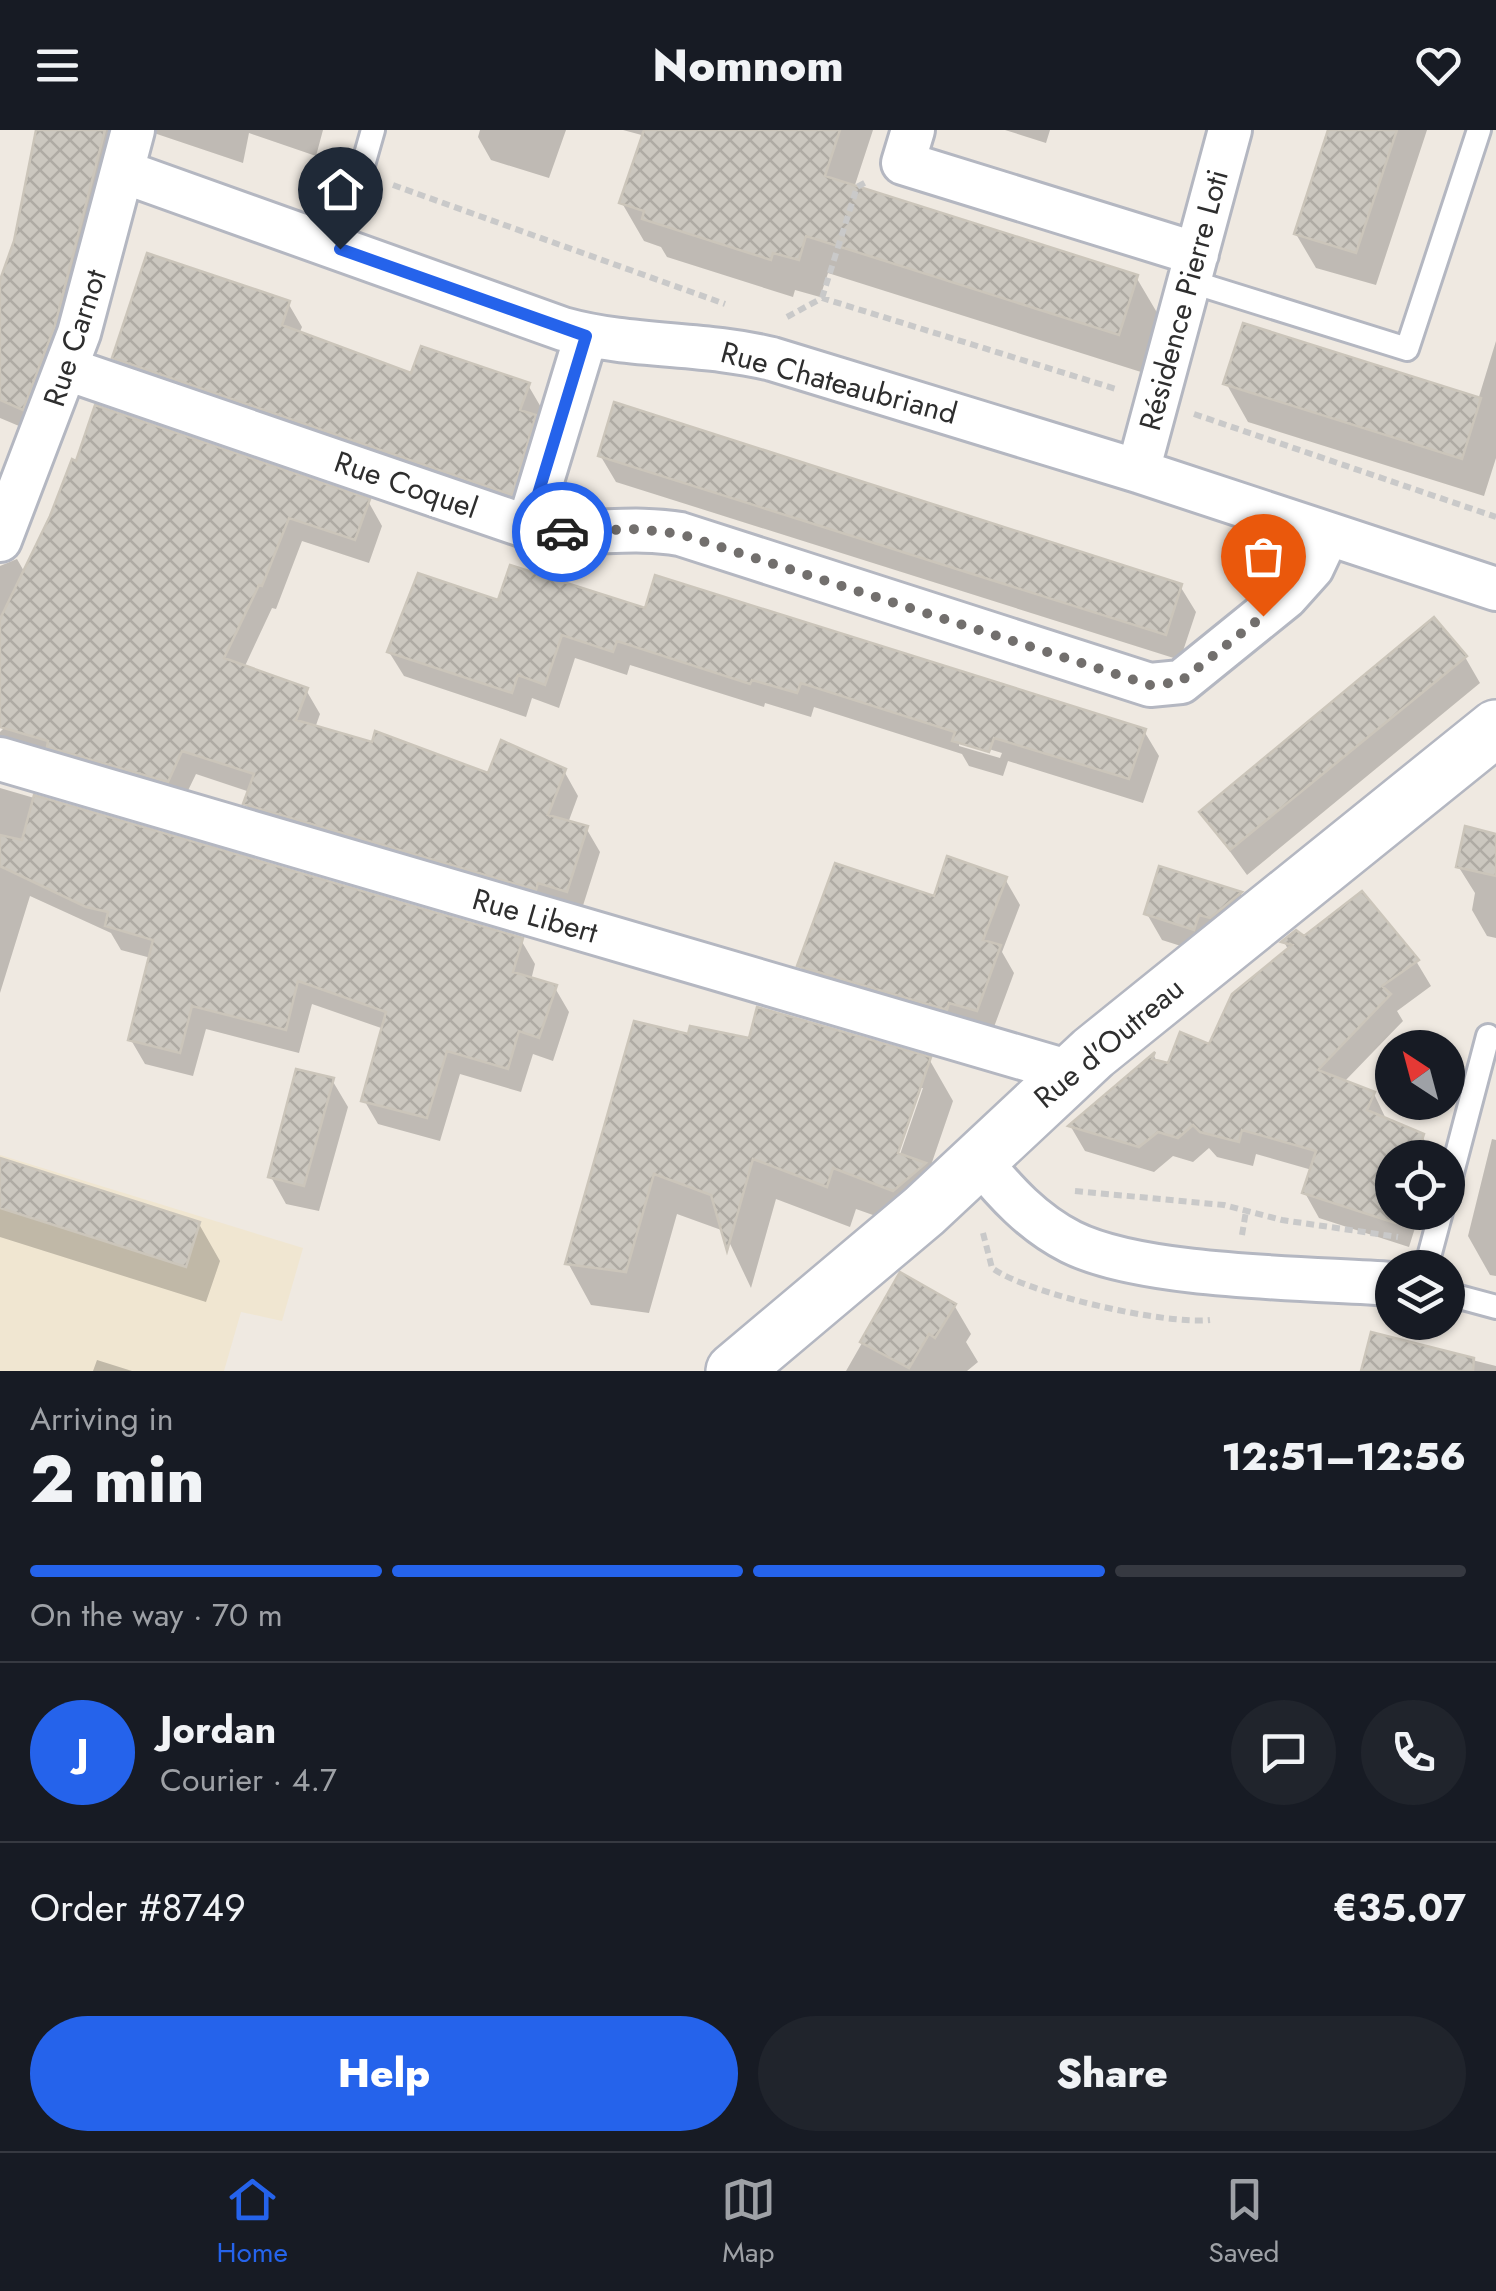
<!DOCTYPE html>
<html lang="en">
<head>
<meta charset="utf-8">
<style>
	body { margin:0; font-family:Jost,sans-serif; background:#20242c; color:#f1f3f6; height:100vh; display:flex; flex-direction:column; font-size:38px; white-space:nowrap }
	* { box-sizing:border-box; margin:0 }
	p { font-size:32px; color:#9ea1a6 }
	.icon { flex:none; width:55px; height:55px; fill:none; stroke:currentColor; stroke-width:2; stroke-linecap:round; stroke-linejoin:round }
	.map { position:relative; height:1241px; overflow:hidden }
	.drawer { display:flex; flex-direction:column; background:#171b24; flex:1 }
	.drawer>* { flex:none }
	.needle { width:65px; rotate:324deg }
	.tools { position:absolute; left:1375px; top:900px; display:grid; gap:20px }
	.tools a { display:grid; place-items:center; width:90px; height:90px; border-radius:50%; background:#171b24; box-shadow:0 2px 8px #0004; font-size:50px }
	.pin { position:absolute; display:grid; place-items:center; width:85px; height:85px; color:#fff; margin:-102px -42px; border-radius:50% 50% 50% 0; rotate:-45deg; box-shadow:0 0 10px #0007 }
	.pin .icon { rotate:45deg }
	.courier { position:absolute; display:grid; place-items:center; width:100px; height:100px; margin:-50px; border:8px solid #2563eb; border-radius:50%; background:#fff; color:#222; box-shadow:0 2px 12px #0007 }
	.headline em { font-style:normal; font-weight:800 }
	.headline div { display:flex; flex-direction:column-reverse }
	.headline { display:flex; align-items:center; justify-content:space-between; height:170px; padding:0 30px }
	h1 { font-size:65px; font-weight:800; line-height:75px }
	.bar { display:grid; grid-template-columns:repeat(4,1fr); gap:15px 10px; align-content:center; height:120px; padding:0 30px }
	.bar i { height:12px; border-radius:8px; background:#363941 }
	.bar .selected { background:#2563eb }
	.bar p { grid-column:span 4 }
	.line { display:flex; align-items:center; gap:25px; padding:0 30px; border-top:2px solid #363941 }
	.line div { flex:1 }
	.round { display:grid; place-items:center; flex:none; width:105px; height:105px; border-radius:52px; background:#20242c }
	.primary-button { display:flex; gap:20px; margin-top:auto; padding:20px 30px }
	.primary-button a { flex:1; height:115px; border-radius:60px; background:#2563eb; color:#fff; font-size:40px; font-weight:800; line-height:115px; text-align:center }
	.primary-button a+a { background:#20242c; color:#f1f3f6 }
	header { display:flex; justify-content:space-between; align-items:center; height:130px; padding:0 30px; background:#171b24; font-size:45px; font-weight:800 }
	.menu { display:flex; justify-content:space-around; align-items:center; height:140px; border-top:2px solid #363941; background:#171b24; font-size:28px; color:#9ea1a6 }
	.menu a { display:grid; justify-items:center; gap:5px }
	.menu .selected { color:#2563eb }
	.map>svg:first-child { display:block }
</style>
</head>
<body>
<header><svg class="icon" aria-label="menu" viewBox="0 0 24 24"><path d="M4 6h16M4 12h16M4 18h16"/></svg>Nomnom<svg class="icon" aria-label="heart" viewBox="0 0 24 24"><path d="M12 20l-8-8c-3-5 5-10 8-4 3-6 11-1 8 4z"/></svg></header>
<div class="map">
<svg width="1496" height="1241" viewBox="0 0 1496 1241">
	<defs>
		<pattern id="building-cross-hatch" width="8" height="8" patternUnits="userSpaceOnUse" patternTransform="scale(2.5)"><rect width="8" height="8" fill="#cbc7bf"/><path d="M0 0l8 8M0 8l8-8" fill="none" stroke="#afaba4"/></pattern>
	</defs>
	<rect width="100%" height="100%" fill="#efe9e1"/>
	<path fill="#f0e6d1" d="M0,1025l303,93 -21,73 -41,-9 -17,59h-224z"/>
	<path fill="#0003" fill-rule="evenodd" d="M38,0h86l-86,304 -38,-16v-130l16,-46z
		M145,0h178l-7,26 -67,-23 -6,30z
		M480,0h86l-17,48 -58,-18 -13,-23z
		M623,0h28l-2,7z
		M778,0h95l-19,58 282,89 23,39 -18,56 -313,-99 -8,24 -25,-7 -2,7 -126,-40 -6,-10 -17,-6 -22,-38z
		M1005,0h45l-4,13z
		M1331,0h96l-51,155 -60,-17 -20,-34z
		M288,173l14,24 -3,7 114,42 115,9 14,24 -5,13 11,19 -23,76 -397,-136 -14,-23z
		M1496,211v117l-12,38 -236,-74 -22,-39 252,17z
		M97,278l271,93 14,25 -13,37 -67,-22 -26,68 -4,-1 -28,60 62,22 14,24 -5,14 175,49 74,-6 14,25 -10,27 18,5 14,24 -20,63 -320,-87 -14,-24 4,-12 -54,-18 -15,31 -181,-39v-34l4,-4 -4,-3v-159l17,-7 12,21z
		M600,325l580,131 16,26 -16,48 -564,-178z
		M500,474l146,7 498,120 15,25 -16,47 -135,-42 -5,15 -34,-10 -7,-12 -148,-47 -3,10 -46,-14 -1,4 -134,-42 -3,10 -52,-17 -16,50 -27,-10 -6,19 -122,-41 -15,-24zM959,610l43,13 -2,5 -41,-12z
		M1465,527l15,26 -233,192 -45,-62z
		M0,658l521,152 14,24 -4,16 24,8 14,24 -16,49 -20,-7 -12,38 -61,-18 -20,67 -62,-17 -14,-24 20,-71 -72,-25 -13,49 -93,-24 -13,47 -48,-12 -14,-24 20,-82 -30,-8 -10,-17 -81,-37 -30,97z
		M1496,706v102l-9,-2 -15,-26 3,-17 -17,-27z
		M1161,739l80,25 15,26 -47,35 -47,-15 -15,-26z
		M1005,749l15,26 -18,47 12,21 -23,62 -177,-44 -14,-25 136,-66z
		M1304,809l112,22 15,25 -34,25 6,10 -59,61 30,12 13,27 35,15 13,22h-43v54h28l-11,35 -90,-29 -14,-25 7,-23 -56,-16 -3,12 -36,-9 -8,-9 -16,14 -20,-6 -19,16 -69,-21 -14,-24 83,-71 4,7 11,3 41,-19 79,-96 -5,-9z
		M690,907l239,22 24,42 -25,73 -10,57 -62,-22 -6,18 -74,-28 -25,89 -27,-57 -47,-17 -28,99 -58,-8 -23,-42zM918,958h5l-27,78 -4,-2z
		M332,950l16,27 -29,104 -33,-7 -15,-27z
		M1492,1009l4,1v136l-6,-1 -22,-39z
		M0,1031l199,63 21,37 -14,41 -206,-65z
		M901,1145l53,30 17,29 -5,8 12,20 -11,9h-121z
		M1373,1205l123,31v5h-132z
		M97,1230l35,11h-39z"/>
	<path fill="url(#building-cross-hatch)" stroke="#cbc5ba" stroke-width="2.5" d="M36,0h69l-50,195 -32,85 -23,-10v-120l14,-39z
		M644,0h196l-15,46 313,99 -19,60 -313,-99 -7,24 -26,-7 -2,7 -129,-41 2,-8 -25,-8z
		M1328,0h69l-41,123 -62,-19z
		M147,123l143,48 -8,24 129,48 10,-27 109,37 -10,27 16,5 -24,80 -400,-137z
		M1243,193l238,75 -19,61 -239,-75z
		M614,272l568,182 -16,51 -568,-179z
		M95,275l275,94 -15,41 -66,-22 -27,68 -3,-1 -35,73 84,30 -12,32 76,22 3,-11 113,42 13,-33 65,29 -18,46 40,11 -21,66 -29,-9 -2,7 -293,-86 11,-30 -72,-23 -14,31 -121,-35 1,-6 -48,-14v-108l50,-103 22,-57 4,2z
		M510,435l135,43 10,-33 491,154 -17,50 -135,-41 -5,14 -37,-11 3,-9 -154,-49 -4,10 -45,-13 -2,4 -133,-43 -4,11 -51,-17 -17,50 -27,-10 -6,18 -125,-41 31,-79 80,27z
		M1434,487l33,39 -237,194 -31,-38z
		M34,665l489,143 -10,34 44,13 -18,53 -20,-7 -11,38 -61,-18 -20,67 -66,-17 25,-89 -88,-31 -12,49 -94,-24 -12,47 -52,-13 25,-100 -48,-14 3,-14 -22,-5 -86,-41v-31l22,5z
		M1465,696l31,8v42l-40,-9z
		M947,726l60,21 -24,63 18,5 -24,66 -28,-8 -2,7 -150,-44 38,-103 99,33z
		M1159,736l83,26 -32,26 -11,-3 -5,15 -50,-16z
		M1362,761l57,69 -37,26 9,8 -73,76 57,22 -8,18 57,24 -8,24h-24v54h6l-3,11 -93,-30 14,-42 -74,-21 -3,12 -39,-10 -7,-7 -15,13 -20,-6 -19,15 -71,-21 87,-74 -3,7 16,4 12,-31 29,12 23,-50 60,-49 -11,-3 15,-12 8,6z
		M757,877l174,50 -33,96 28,10 -33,28 -60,-23 -6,19 -74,-28 -26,92 -16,-56 -57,-21 -28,98 -61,-8 69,-243 54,13 2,-8 59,12z
		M296,939l38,9 -30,108 -36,-9z
		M0,1028l200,64 -14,45 -186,-59z
		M900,1142l56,32 -21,34 -6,-4 -20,34 -49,-26z
		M1371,1202l103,26 -1,13h-112z"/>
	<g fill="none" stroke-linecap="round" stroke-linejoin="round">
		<defs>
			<path id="lane" d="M339,119l34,-119
				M1189,151l218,68 72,-219
				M1448,1058l40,-152
				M1426,1138l15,-56
				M1448,1164l48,13"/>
			<path id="street" d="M913,0l-10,33 294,91
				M124,42l439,157c68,19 140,13 209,30l366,112 358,118
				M67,239l461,158c50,11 101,-2 152,7l470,151 31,-3 105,-85 26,-29 16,-34
				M1138,341l92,-341
				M528,397l58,-191
				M0,410l79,-207 54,-203
				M0,629l1070,313
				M979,1030c26,32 54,63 92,82 72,36 237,36 321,42"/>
			<path id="secondary" d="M734,1241l190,-160 169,-158 403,-325"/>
		</defs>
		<use href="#lane" stroke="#b4b7c1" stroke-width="28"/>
		<use href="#street" stroke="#b4b7c1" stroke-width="48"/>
		<use href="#secondary" stroke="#b4b7c1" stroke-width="60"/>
		<path stroke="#c9c9c9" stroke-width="6" stroke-dasharray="8 5" stroke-linecap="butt" d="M393,55l332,119
			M822,168l35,-111 11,-6
			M787,187l35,-19 294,91
			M1194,284l302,103
			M1075,1061l149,14 58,15 116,17
			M983,1103l9,35c36,26 173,57 218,52
			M1242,1105l4,-24"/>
		<use href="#lane" stroke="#fff" stroke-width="22"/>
		<use href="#street" stroke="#fff" stroke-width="42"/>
		<use href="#secondary" stroke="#fff" stroke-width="55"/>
	</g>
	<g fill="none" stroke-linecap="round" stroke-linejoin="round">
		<path stroke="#726f6d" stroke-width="10" stroke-dasharray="0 18" d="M562,402l76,-3 42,5 470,151 30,-3 83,-66"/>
		<path stroke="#2563eb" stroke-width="12" d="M340,119l246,87 -58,191 34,5"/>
	</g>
	<g text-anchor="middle" stroke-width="9" stroke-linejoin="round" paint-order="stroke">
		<g font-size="30" fill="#2e2e2e" stroke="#fff">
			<text transform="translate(1184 170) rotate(-75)" y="10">Résidence Pierre Loti</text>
			<text transform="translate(75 208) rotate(-72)" y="10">Rue Carnot</text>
			<text transform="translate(839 253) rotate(15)" y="10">Rue Chateaubriand</text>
			<text transform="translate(406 355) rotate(19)" y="10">Rue Coquel</text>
			<text transform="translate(535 786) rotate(16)" y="10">Rue Libert</text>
			<text transform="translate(1109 913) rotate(-40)" y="10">Rue d'Outreau</text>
		</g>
	</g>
</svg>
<div class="tools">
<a><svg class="needle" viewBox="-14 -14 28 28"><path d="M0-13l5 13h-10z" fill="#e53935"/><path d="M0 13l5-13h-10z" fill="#9ea1a6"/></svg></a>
<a><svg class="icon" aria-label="locate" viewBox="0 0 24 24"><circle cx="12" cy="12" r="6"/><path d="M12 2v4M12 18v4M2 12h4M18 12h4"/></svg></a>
<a><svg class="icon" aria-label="layers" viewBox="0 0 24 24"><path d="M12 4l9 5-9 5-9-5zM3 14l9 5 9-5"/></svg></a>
</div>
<div class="pin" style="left:1263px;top:486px;background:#ea580c"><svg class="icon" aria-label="bag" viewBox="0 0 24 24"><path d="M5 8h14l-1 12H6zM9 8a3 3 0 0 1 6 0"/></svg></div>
<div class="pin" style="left:340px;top:119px;background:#1f2937"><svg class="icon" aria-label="home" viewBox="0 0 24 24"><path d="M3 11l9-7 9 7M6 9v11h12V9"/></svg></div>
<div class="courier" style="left:562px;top:402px"><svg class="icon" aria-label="car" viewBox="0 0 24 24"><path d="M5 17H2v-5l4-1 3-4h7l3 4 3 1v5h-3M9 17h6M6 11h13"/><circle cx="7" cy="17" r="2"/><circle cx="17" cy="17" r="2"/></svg></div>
</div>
<section class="drawer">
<div class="headline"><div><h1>2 min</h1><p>Arriving in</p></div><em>12:51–12:56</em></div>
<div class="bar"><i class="selected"></i><i class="selected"></i><i class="selected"></i><i></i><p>On the way · 70 m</p></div>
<div class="line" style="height:180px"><b class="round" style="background:#2563eb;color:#fff">J</b><div><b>Jordan</b><p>Courier · 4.7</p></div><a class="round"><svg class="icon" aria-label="chat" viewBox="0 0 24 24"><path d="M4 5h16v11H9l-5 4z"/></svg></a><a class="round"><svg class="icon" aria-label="phone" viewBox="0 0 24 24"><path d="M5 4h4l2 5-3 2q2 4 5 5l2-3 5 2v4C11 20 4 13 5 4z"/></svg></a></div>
<div class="line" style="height:130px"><div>Order #8749</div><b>€35.07</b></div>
<div class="primary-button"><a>Help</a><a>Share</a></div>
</section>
<nav class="menu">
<a class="selected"><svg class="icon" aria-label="home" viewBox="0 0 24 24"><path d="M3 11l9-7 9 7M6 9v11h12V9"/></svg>Home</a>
<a><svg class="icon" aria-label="map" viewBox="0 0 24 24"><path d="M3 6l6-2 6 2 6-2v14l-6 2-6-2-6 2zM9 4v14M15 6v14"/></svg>Map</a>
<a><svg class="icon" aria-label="saved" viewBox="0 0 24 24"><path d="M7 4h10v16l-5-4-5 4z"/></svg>Saved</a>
</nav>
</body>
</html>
